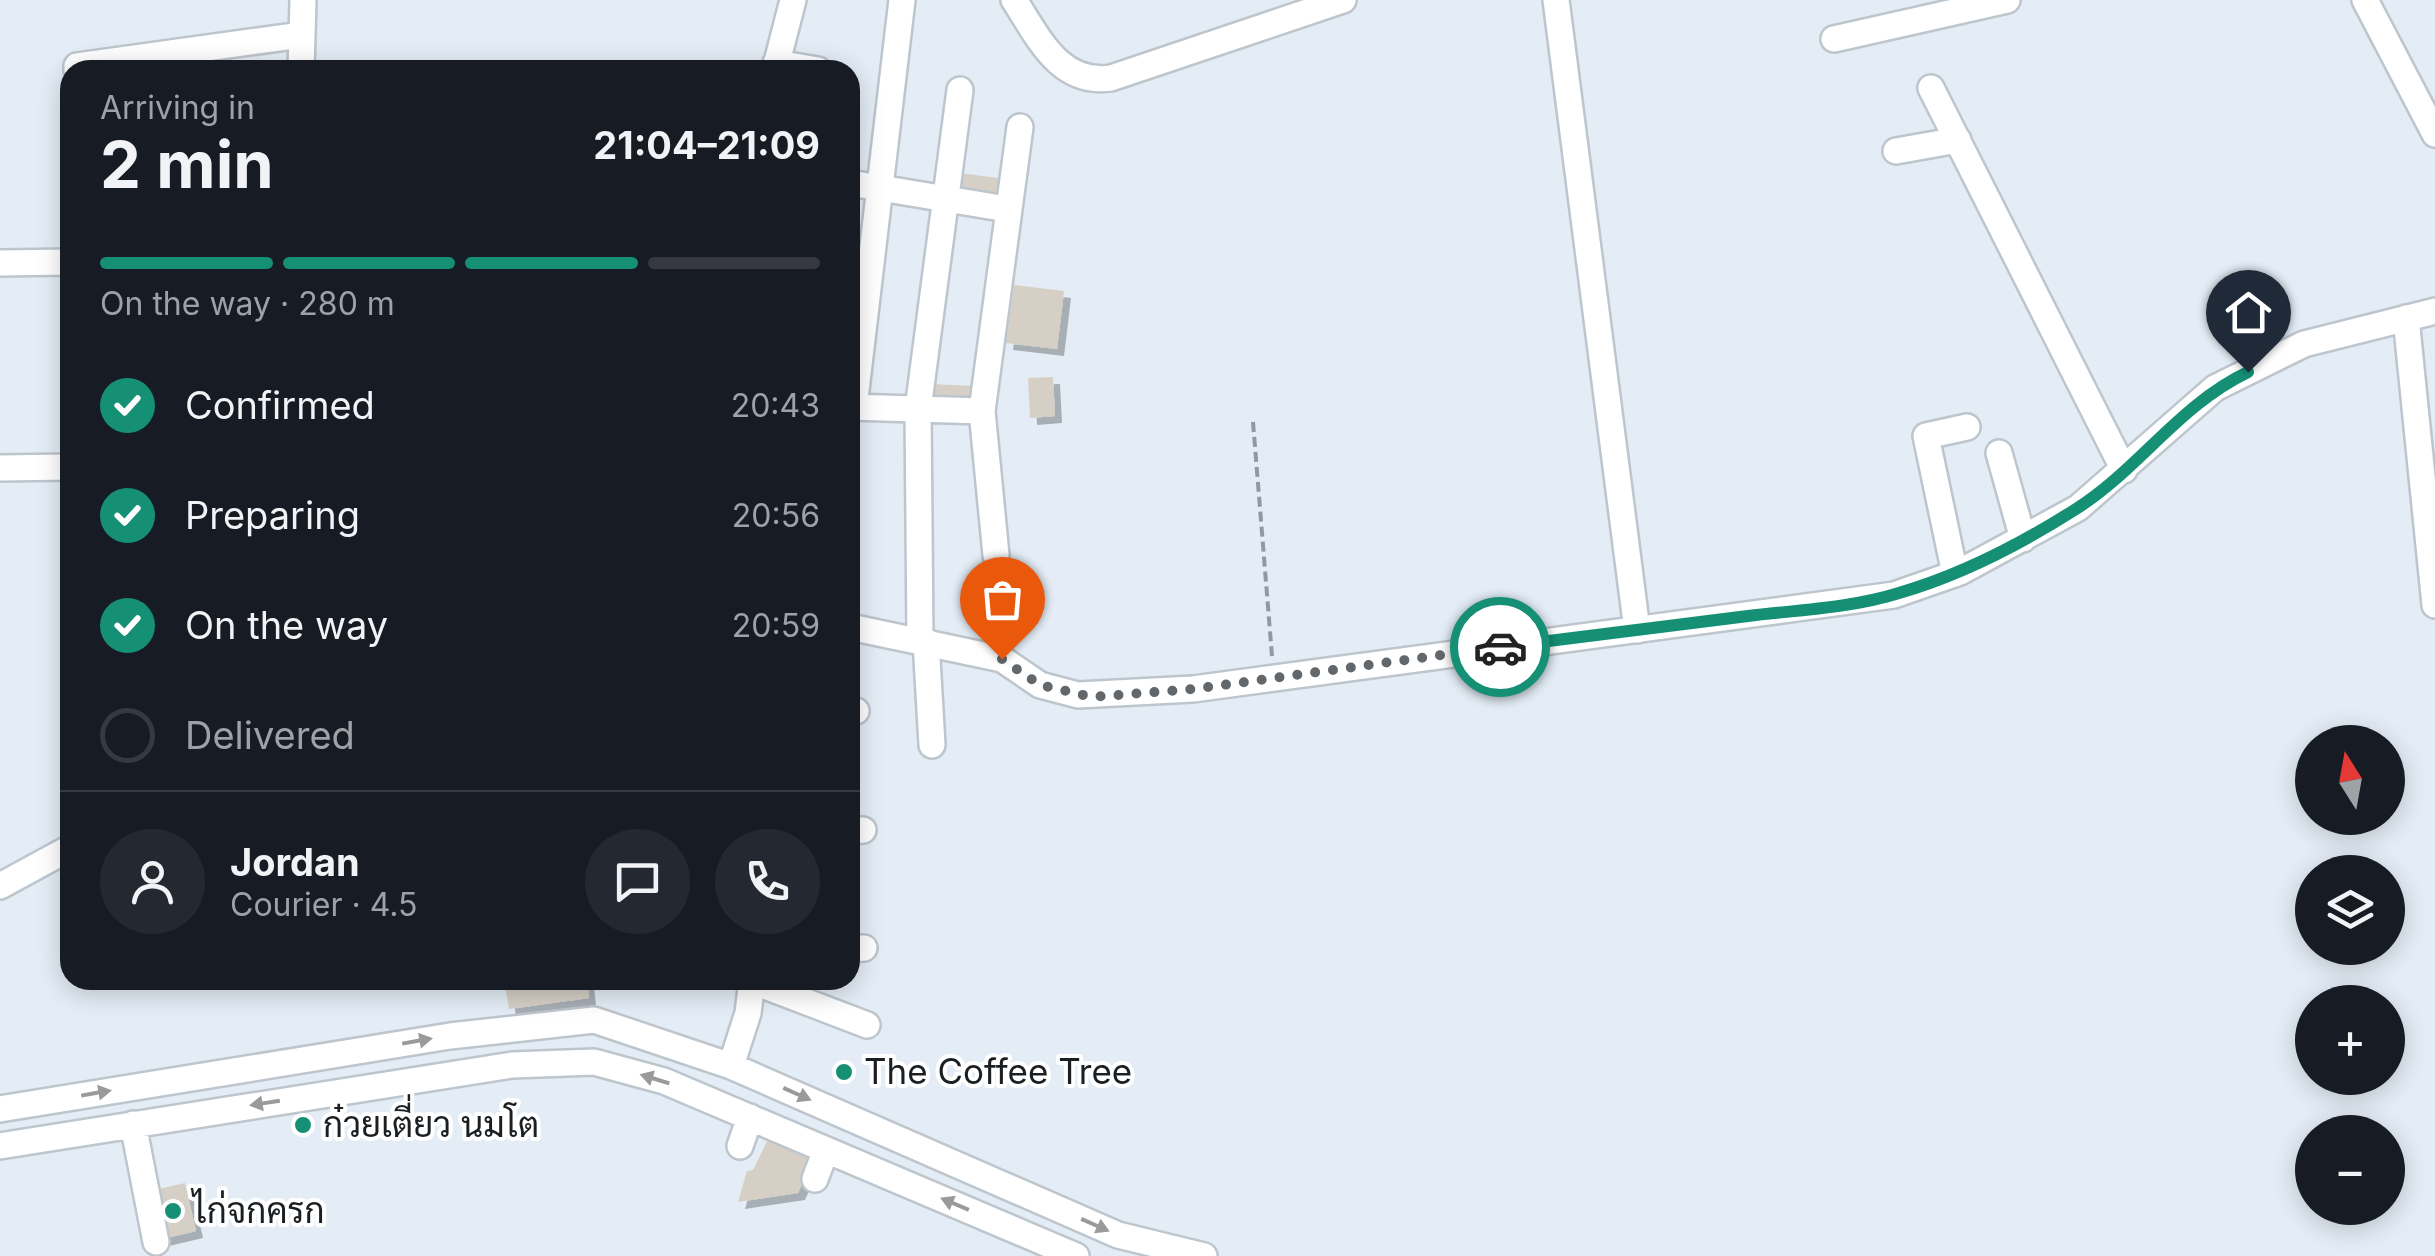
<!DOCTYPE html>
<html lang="en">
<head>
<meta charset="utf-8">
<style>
	body { margin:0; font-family:Inter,Sarabun,sans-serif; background:#242831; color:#f1f3f6; height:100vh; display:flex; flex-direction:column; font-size:38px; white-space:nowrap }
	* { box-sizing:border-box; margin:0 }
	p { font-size:32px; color:#9ea1a6 }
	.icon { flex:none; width:55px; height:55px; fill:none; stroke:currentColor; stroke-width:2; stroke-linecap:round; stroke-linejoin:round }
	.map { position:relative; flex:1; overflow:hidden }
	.details { position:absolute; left:60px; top:60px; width:800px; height:930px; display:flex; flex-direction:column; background:#171b24; border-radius:30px; box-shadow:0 5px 25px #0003 }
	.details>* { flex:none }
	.needle { width:65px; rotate:349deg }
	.fabs { position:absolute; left:2295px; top:725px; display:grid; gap:20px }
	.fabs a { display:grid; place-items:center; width:110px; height:110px; border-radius:50%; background:#171b24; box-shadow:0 5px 25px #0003; font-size:50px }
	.pin { position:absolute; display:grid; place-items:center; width:85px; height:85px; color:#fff; margin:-102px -42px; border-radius:50% 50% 50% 0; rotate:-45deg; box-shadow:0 0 10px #0007 }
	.pin .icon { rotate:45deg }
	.courier { position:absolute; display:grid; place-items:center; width:100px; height:100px; margin:-50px; border:8px solid #159075; border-radius:50%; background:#fff; color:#222; box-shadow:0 2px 12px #0007 }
	.summary em { font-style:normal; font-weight:700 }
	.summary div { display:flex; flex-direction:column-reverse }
	.summary { display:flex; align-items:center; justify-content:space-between; height:170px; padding:0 40px }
	h1 { font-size:65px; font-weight:700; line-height:75px }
	.bar { display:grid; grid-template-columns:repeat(4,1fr); gap:15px 10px; align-content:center; height:120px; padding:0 40px }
	.bar i { height:12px; border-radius:8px; background:#363941 }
	.bar .active { background:#159075 }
	.bar p { grid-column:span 4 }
	.line { display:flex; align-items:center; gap:25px; padding:0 40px; border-top:2px solid #363941 }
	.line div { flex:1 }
	.round { display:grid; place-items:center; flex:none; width:105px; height:105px; border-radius:52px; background:#242831 }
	ol { padding:0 40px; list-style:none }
	li { display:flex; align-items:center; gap:30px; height:110px }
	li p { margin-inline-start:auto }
	li .icon { padding:10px; border-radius:50%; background:#159075; color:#fff; stroke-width:4 }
	li:last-child { color:#9ea1a6 }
	li i { width:55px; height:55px; border:5px solid #363941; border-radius:50% }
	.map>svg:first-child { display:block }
</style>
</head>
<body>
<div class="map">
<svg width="2435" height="1256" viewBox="0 0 2435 1256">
	<defs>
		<filter id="shadow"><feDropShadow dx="7" dy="7" stdDeviation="0" flood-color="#0004"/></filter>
	</defs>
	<rect width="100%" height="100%" fill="#e4edf6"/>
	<path fill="#d5cfc5" filter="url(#shadow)" d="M960,173l45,6 -3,21 -45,-6z
		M1014,285l50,6 -7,58 -51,-6z
		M1053,377l2,39 -25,2 -2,-40z
		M931,384l42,2v15l-43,-1z
		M504,980h83l2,18 -80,11z
		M773,1129l45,19 -20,45 -60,9 9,-31 6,-1z
		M185,1183l11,48 -34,8 -12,-48z"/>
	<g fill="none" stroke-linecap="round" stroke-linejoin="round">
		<defs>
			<path id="minor" d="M1014,0c25,38 45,85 97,78l232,-78
				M1556,0l81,630
				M2365,0l70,134
				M1834,39l173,-39
				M776,63l42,7
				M77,70v-4l224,-31
				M301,70l2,-70
				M775,70l18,-70
				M1931,88l193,382
				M1896,151l62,-11
				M850,183l157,26
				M0,263l70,-1
				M2406,318l29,287
				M850,407l132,4
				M854,407l48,-407
				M1999,453l24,86
				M0,468l70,-1
				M996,555l-14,-144 38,-284
				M1955,574l-29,-138 41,-9
				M850,627l152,32 38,26 38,10 115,-6 701,-94 66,-23 118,-64 137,-120 89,-44 131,-33
				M920,640l-2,-231 42,-319
				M926,641l6,104
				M850,712l6,-1
				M850,831l13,-1
				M0,886l70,-38
				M850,949l14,-1
				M752,981l115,44
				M731,1066l17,-53 4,-33
				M0,1109l450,-73 144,-16 137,46 387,169 86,21
				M133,1124l23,118
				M0,1146l512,-81 82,-3 70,19 412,175
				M740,1146l10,-29
				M815,1179l11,-29"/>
		</defs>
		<use href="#minor" stroke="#bdc5cd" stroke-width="30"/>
		<path stroke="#92989f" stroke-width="4" stroke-dasharray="10 5" stroke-linecap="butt" d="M1253,422l19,234"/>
		<use href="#minor" stroke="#fff" stroke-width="25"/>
	</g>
	<defs><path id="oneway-solid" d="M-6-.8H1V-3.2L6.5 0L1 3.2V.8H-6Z" transform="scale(2.5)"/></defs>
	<g fill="#999a9c">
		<use href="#oneway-solid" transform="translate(417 1041) rotate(-10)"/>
		<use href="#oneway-solid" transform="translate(655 1079) rotate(-163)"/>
		<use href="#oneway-solid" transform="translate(96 1093) rotate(-10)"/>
		<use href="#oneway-solid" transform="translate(797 1094) rotate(24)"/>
		<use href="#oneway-solid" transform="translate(265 1103) rotate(171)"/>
		<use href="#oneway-solid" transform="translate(955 1204) rotate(-157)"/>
		<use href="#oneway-solid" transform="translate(1095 1225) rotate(24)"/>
	</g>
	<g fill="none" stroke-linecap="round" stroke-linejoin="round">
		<path stroke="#62676c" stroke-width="10" stroke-dasharray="0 18" d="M1002,659l38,26 52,12 102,-8 306,-42"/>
		<path stroke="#159075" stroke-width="12" d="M1500,647c83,-10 166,-21 248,-31 50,-6 103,-8 151,-23 62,-18 122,-49 177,-84 63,-40 103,-104 172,-137"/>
	</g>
	<g fill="#159075" stroke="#fff" stroke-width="4">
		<circle cx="844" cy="1072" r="10"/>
		<circle cx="303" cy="1125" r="10"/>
		<circle cx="173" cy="1211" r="10"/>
	</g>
	<g text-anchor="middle" stroke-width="8" stroke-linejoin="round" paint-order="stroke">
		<g font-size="35" fill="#1c1f22" stroke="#fff" text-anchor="start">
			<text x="864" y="1084">The Coffee Tree</text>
			<text x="323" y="1137">ก๋วยเตี่ยว นมโต</text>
			<text x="193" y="1223">ไก่จกครก</text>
		</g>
	</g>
</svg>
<div class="fabs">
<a><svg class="needle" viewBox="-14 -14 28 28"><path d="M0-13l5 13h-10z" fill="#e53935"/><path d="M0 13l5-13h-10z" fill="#9ea1a6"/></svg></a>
<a><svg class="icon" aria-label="layers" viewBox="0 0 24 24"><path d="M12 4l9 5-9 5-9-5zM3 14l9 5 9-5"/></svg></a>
<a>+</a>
<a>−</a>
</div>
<div class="pin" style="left:1002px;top:659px;background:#ea580c"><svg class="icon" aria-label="bag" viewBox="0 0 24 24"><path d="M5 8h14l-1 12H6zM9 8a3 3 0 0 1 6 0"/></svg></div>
<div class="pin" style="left:2248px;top:372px;background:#1f2937"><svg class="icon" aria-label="home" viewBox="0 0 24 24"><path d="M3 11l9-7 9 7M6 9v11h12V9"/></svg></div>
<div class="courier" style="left:1500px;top:647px"><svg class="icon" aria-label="car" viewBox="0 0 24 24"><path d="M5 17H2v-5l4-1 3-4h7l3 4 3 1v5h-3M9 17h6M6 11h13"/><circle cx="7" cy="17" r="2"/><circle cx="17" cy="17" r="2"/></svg></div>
<section class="details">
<div class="summary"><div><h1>2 min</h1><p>Arriving in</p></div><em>21:04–21:09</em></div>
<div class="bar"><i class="active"></i><i class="active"></i><i class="active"></i><i></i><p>On the way · 280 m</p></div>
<ol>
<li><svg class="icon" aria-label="check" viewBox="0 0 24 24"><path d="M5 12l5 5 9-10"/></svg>Confirmed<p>20:43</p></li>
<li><svg class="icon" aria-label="check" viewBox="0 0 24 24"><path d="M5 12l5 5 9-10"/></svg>Preparing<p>20:56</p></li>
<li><svg class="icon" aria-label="check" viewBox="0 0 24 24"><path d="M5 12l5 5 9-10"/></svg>On the way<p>20:59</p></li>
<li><i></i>Delivered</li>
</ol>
<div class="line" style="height:180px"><a class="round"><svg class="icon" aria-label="person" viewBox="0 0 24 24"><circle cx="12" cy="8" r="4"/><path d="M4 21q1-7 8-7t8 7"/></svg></a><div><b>Jordan</b><p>Courier · 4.5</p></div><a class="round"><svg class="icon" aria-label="chat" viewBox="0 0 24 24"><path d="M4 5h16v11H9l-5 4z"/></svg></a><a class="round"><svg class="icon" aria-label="phone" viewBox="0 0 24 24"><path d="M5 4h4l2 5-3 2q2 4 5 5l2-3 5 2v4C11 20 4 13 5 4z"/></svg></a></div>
</section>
</div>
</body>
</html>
